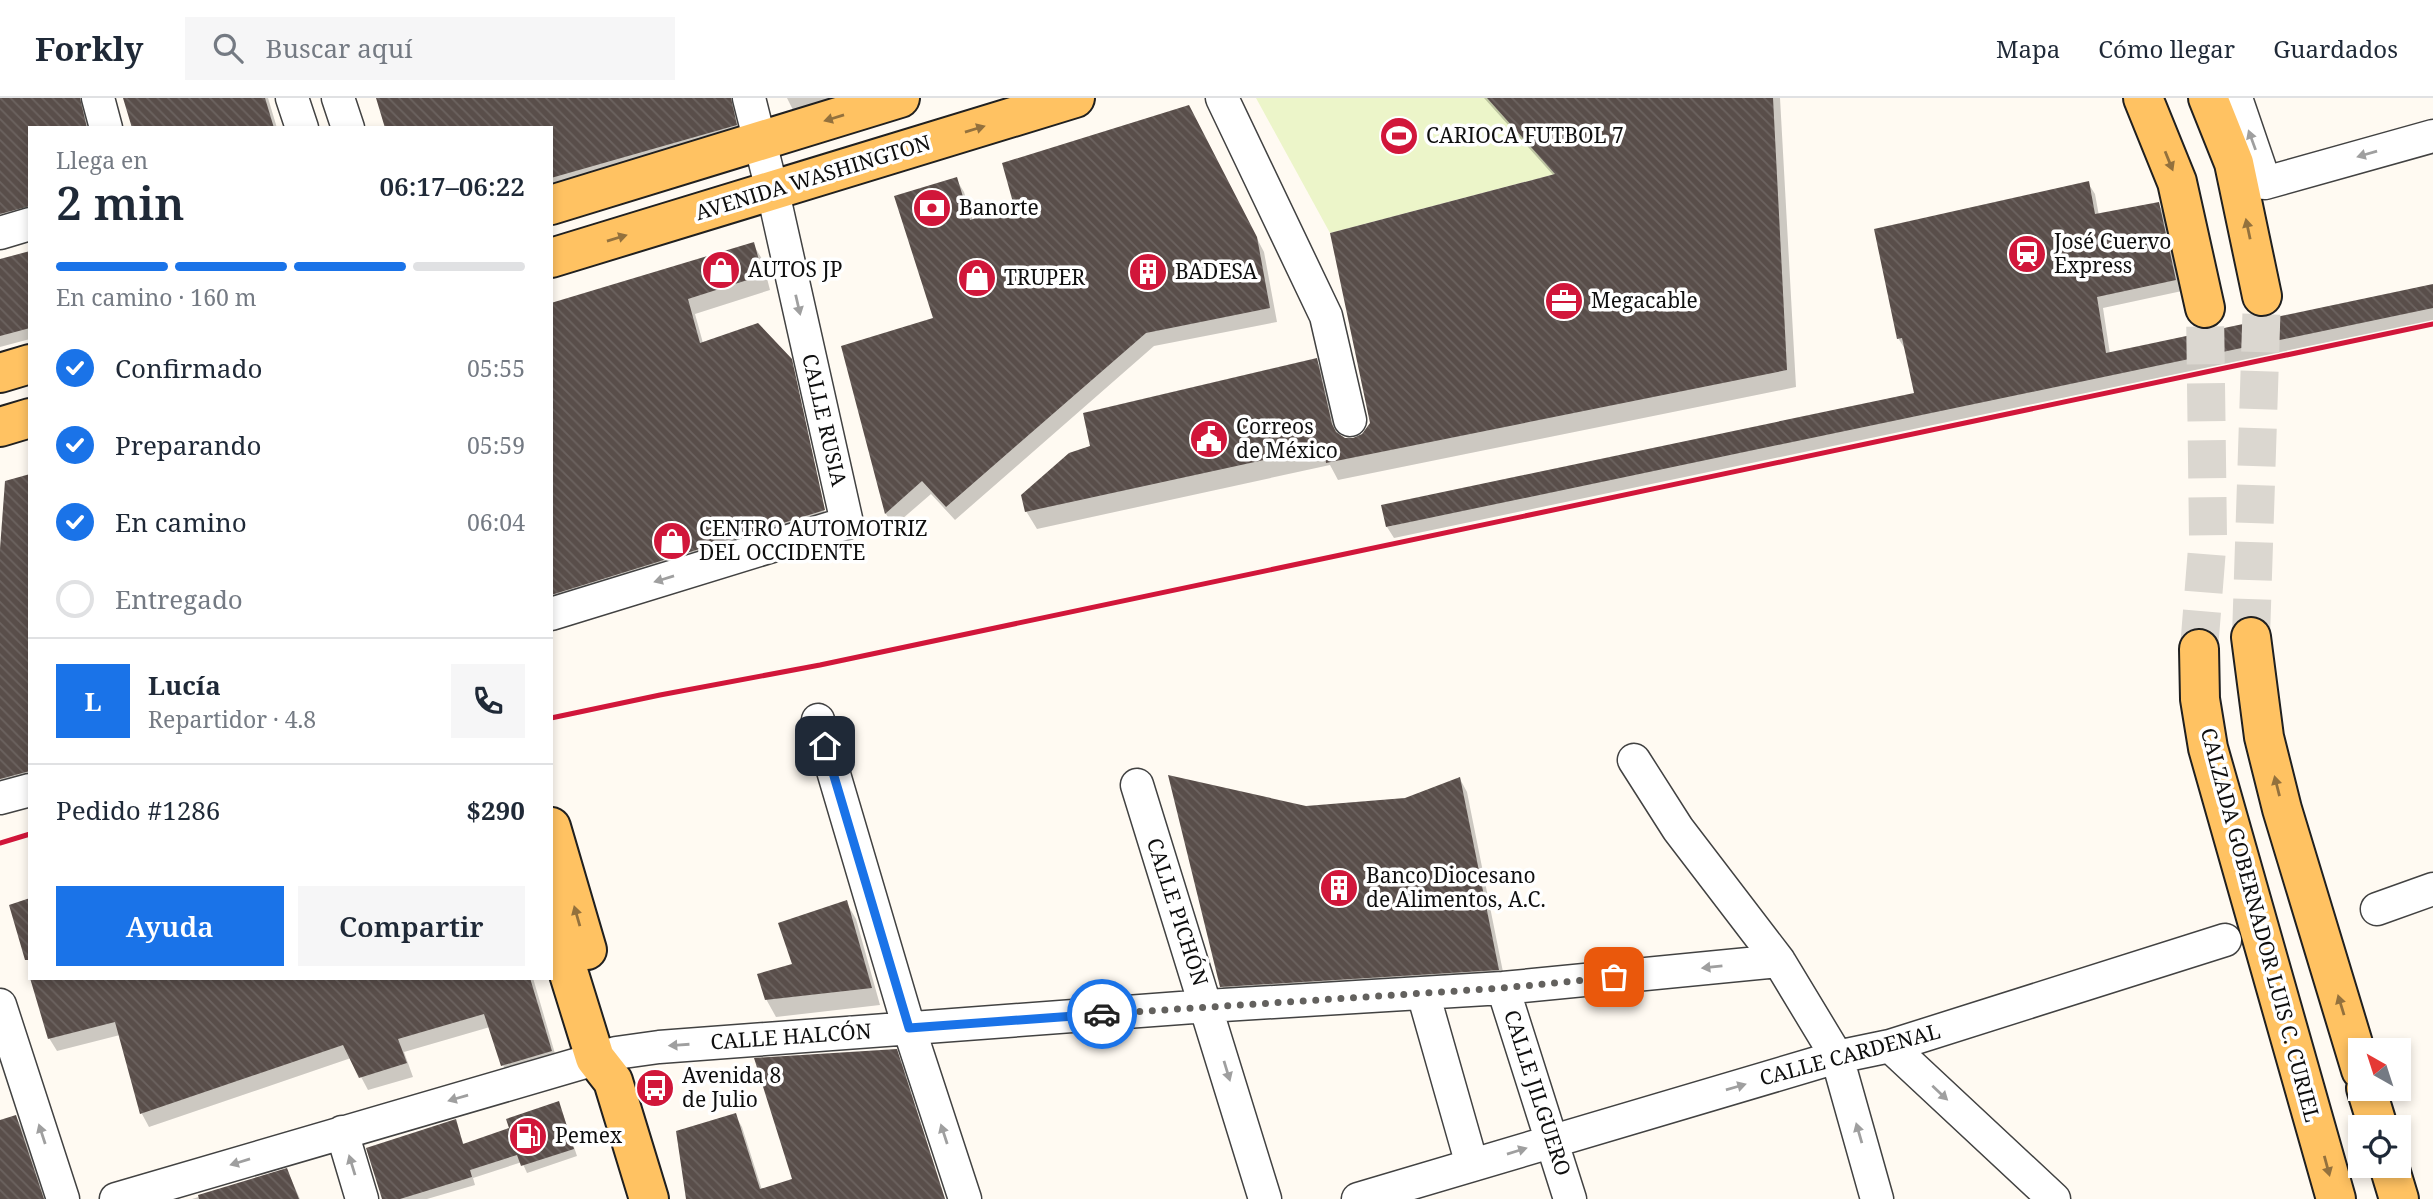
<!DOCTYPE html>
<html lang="es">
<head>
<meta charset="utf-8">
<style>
	body { margin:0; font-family:"Noto Serif",serif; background:#f6f6f7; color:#1f2937; height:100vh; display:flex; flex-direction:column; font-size:26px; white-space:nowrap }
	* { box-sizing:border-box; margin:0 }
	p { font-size:23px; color:#747a83 }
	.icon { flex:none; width:38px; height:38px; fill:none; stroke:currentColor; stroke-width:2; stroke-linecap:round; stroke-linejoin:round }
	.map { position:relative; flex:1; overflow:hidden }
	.sheet { position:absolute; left:28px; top:28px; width:525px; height:854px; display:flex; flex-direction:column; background:#fff; border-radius:0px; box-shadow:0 4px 10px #0003 }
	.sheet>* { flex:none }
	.needle { width:46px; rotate:321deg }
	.buttons { position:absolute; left:2348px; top:940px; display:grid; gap:14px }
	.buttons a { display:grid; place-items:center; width:63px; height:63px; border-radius:0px; background:#fff; box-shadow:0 4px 10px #0003; font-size:35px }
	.pin { position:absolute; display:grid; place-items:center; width:60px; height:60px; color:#fff; margin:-30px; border-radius:14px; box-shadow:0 4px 10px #0006 }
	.courier { position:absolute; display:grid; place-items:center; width:70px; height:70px; margin:-35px; border:5px solid #1a73e8; border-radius:50%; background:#fff; color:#222; box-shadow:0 2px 9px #0007 }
	.headline em { font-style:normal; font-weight:600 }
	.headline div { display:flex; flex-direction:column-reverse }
	.headline { display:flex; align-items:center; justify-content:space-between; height:119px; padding:0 28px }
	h1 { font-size:46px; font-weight:600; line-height:52px }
	.bar { display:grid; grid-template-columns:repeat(4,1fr); gap:10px 7px; align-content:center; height:84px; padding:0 28px }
	.bar i { height:9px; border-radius:5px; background:#e0e1e3 }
	.bar .active { background:#1a73e8 }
	.bar p { grid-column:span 4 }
	.line { display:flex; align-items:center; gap:18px; padding:0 28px; border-top:2px solid #e0e1e3 }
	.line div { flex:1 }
	.round { display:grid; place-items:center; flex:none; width:74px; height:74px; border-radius:0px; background:#f6f6f7 }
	ol { padding:0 28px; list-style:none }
	li { display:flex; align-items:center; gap:21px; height:77px }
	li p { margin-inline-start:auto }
	li .icon { padding:7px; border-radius:50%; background:#1a73e8; color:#fff; stroke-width:4 }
	li:last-child { color:#747a83 }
	li i { width:38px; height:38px; border:4px solid #e0e1e3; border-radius:50% }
	.primary-button { display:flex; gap:14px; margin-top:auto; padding:14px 28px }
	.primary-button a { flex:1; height:80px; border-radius:0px; background:#1a73e8; color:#fff; font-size:28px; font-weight:600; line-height:80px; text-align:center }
	.primary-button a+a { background:#f6f6f7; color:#1f2937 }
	header { display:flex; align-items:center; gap:42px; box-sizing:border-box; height:98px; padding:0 35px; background:#fff; border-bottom:2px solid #e0e1e3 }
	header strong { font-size:33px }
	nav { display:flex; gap:38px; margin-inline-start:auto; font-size:24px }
	.search { width:490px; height:63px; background:#f6f6f7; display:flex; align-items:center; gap:18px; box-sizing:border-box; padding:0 24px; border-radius:0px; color:#747a83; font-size:26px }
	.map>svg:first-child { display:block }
</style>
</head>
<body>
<header>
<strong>Forkly</strong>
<div class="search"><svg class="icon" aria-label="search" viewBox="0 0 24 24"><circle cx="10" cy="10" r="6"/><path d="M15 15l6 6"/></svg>Buscar aquí</div>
<nav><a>Mapa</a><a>Cómo llegar</a><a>Guardados</a></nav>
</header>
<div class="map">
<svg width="2433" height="1101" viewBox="0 0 2433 1101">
	<defs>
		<pattern id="building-back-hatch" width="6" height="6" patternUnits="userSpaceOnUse" patternTransform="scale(1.75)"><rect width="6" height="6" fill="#594e4a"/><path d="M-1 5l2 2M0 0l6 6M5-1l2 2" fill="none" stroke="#6c6360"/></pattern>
	</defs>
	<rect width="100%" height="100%" fill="#fffaf2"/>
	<path fill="#ecf5c9" d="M1256,0h231l68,76 -225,59z"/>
	<path fill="#0003" d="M0,0h87l-2,16 3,14h-58v88l-30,9z
		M125,0h143l9,30h-144z
		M378,0h357l9,42 -193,56v-68z
		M787,0h59l-50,18z
		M1484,0h296l16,289 -458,93 -8,-15 -293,64 -11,-18 290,-151 10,17 14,59 5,3 9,1 9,-5 191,-259z
		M1196,23l68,131 13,70 -123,24 -199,174 -24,-26 -37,32 -8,-12 -43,-167 92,-28 21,-140 8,13 9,29 43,-14z
		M2088,85l7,11 4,22 59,-12 7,11 17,76 -79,17 7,46 323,-68v34l-1039,218 -7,-11 529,-133 -11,-45 -7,-11z
		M753,146l9,15 8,31 -75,24 8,29 87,19 36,157h3l-33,-149 3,6 34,150 -282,88v-309z
		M30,154v87l-30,8v-86z
		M30,378v308l-30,9v-232z
		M1460,681l7,13 38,190 -276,17 -7,-13 84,-178 99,-8z
		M846,804l10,17 24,86 -104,12 -10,-18z
		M32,880h501l25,86 -48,14 -7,-13 -13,-38 -86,25 9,25 -45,13 -17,-32 -202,69 -7,-13 -22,-79 -63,16 -8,-13z
		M896,953l6,12 43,136h-257l47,-84 7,12 20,63 32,-10z
		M562,1013l15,45 -50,17 -5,-11 -49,16 2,7 -48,14h-43l71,-78 9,24z
		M16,1019l7,13 22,69h-45v-77z
		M287,1072l13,29h-108z"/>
	<path fill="url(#building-back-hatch)" d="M0,0h80l7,30h-57v78l-30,8z
		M123,0h142l9,30h-142z
		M376,0h355l6,27 -186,53v-50h-166z
		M1487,0h286l14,272 -461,93 -2,-16 -299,65 -4,-17 48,-42 21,-7 -7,-33 234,-55 15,66 4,8 9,6h8l9,-4 8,-11 -40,-190 225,-59z
		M1189,7l68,132 13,71 -124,25 -200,174 -24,-26 -37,33 -44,-168 92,-28 -39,-122 63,-19 13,43 44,-14 -12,-43z
		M2089,83l6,33 64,-12 17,78 -79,17 9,56 327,-69v24l-1047,219 -5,-22 533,-112 -12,-55 -5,1 -23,-110z
		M754,144l9,33 -75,24 12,44 58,-20 34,36 33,151 -274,85v-292z
		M30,153v77l-30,8v-77z
		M30,376v297l-30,8v-230l5,-68z
		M1168,677l138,31 99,-8 55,-21 39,193 -279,17z
		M30,800v62h-5l-16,-55z
		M847,802l25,88 -107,12 -8,-26 35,-10 -14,-41z
		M30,880h500l22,73 -51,15 -17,-52 -86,25 9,24 -48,15 -16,-33 -203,69 -25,-92 -67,17z
		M897,951l48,150h-259l-10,-68 60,-18 24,76 32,-10 -38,-121z
		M559,1003l15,48 -53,17 -4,-11 -47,15 2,7 -72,22h-18l-16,-51 90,-29 7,25 46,-16 -3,-9z
		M16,1017l28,84h-44v-79z
		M287,1070l12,31h-100l-1,-4z"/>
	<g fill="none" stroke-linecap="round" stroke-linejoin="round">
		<path stroke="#dbd7d0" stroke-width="38" stroke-dasharray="38 19" stroke-linecap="butt" d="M2251,539l11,-341
			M2199,551l9,-113 -3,-228"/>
		<defs>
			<path id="minor" d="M98,0l8,30
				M292,0l10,30
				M338,0l10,30
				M1222,0l104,218 24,104
				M2236,0l29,85 168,-47
				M0,135l30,-9
				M551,516l296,-91 -70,-313 -28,-112
				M818,622l91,308 56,171
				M1634,662l44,69 101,132 58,96 40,142
				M1137,687l128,414
				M0,700l30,-8
				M2377,811l56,-20
				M1503,890l67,211
				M1423,895l49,172
				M0,907l63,194
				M1890,948l164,153
				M342,1034l20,67
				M116,1101l500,-146 43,-6 548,-41 296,-18 276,-27
				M1358,1101l479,-142 53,-11 335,-106"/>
			<path id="major" d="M2143,0l34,84 28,126
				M2208,0l26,65 28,133
				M551,107l349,-107
				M551,160l524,-160
				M0,275l30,-9
				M0,329l30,-9
				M2251,539l13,100 18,72 79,261
				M2199,551l1,50 8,49 128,451
				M551,729l36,123
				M551,818l44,142 18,23 36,118
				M2366,990l12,39
				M2389,1068l10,33"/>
		</defs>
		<use href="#minor" stroke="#424242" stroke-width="35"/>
		<use href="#major" stroke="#202020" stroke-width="42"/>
		<use href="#minor" stroke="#fff" stroke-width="32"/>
		<use href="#major" stroke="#ffc262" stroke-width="38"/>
		<path stroke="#d1163a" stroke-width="5" d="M551,620l109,-23 160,-30 1613,-341
			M0,745l30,-9"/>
	</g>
	<defs><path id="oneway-solid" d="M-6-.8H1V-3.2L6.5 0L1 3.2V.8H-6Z" transform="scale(1.75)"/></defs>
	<g fill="#93713d">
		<use href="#oneway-solid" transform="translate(834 20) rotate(163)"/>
		<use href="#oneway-solid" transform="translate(975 31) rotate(-17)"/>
		<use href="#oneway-solid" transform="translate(2169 63) rotate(68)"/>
		<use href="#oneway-solid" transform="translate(2248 131) rotate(-102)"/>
		<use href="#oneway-solid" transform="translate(617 140) rotate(-17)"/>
		<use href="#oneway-solid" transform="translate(2277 688) rotate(-104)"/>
		<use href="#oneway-solid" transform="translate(577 818) rotate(-106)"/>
		<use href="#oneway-solid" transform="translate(2341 907) rotate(-107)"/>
		<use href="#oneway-solid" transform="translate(2327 1068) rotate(75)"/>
	</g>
	<g fill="#9f9f9f">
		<use href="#oneway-solid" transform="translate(2252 42) rotate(-110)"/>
		<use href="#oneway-solid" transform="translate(2367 56) rotate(164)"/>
		<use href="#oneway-solid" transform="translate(798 207) rotate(77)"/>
		<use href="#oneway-solid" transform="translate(664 481) rotate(163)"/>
		<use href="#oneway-solid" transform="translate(1712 869) rotate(174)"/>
		<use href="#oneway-solid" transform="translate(679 947) rotate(176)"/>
		<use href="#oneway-solid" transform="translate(1227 973) rotate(73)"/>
		<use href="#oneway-solid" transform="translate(1736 989) rotate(-16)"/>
		<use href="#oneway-solid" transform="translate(1940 995) rotate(43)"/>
		<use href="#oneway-solid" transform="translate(458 1000) rotate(164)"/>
		<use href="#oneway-solid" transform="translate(1859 1035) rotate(-106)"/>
		<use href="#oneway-solid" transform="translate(42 1036) rotate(-108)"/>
		<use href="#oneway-solid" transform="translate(944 1036) rotate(-108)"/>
		<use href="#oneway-solid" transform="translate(1517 1053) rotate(-17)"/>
		<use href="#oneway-solid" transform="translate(240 1064) rotate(163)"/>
		<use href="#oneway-solid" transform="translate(352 1067) rotate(-107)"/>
	</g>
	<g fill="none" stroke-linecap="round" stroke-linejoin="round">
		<path stroke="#63615e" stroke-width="7" stroke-dasharray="0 12.6" d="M1102,916l401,-26 111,-11"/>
		<path stroke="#1a73e8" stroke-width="9" d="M825,648l84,282 193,-14"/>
	</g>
	<defs>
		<symbol id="stadium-disc" viewBox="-11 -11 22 22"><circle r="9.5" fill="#d1163a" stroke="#fff"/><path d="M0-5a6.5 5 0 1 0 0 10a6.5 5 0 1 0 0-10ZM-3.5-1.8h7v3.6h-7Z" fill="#fff"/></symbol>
		<symbol id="bank-disc" viewBox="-11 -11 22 22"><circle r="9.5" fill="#d1163a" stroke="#fff"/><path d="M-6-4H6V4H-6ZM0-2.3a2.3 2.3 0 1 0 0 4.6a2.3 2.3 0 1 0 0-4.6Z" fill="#fff"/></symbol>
		<symbol id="station-disc" viewBox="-11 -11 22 22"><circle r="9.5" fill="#d1163a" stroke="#fff"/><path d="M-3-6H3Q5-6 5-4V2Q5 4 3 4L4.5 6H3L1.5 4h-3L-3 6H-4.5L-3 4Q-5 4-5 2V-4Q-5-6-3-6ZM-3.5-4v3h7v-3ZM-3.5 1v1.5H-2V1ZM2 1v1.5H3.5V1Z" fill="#fff"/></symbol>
		<symbol id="shop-disc" viewBox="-11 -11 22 22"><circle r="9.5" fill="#d1163a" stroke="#fff"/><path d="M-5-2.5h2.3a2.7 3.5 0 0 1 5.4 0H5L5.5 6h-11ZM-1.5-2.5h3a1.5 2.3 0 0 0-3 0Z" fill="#fff"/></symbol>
		<symbol id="building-disc" viewBox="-11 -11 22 22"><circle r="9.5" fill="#d1163a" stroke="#fff"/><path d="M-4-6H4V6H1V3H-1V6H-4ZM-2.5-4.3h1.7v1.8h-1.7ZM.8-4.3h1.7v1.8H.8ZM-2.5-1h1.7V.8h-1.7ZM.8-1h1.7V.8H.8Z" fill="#fff"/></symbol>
		<symbol id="office-disc" viewBox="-11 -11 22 22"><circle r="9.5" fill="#d1163a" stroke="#fff"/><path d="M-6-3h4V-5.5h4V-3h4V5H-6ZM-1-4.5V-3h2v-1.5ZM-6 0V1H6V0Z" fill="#fff"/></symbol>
		<symbol id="civic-disc" viewBox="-11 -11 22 22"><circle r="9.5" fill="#d1163a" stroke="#fff"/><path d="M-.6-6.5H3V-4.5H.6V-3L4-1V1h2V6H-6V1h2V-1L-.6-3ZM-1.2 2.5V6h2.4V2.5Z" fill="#fff"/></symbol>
		<symbol id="bus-disc" viewBox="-11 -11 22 22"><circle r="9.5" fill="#d1163a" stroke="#fff"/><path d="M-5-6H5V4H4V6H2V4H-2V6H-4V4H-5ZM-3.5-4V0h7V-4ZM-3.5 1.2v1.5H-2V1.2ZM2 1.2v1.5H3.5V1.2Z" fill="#fff"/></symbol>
		<symbol id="fuel-disc" viewBox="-11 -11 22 22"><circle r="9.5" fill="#d1163a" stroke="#fff"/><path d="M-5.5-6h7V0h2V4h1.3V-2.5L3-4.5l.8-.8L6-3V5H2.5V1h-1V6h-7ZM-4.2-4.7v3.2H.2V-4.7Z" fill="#fff"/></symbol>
	</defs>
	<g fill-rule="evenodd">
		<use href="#stadium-disc" x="1377" y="16" width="44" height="44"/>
		<use href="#bank-disc" x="910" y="88" width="44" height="44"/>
		<use href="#station-disc" x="2005" y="134" width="44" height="44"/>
		<use href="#shop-disc" x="699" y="150" width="44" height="44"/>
		<use href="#building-disc" x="1126" y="152" width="44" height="44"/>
		<use href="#shop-disc" x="955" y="158" width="44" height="44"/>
		<use href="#office-disc" x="1542" y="181" width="44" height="44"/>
		<use href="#civic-disc" x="1187" y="319" width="44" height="44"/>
		<use href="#shop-disc" x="650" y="421" width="44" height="44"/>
		<use href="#building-disc" x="1317" y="768" width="44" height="44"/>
		<use href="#bus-disc" x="633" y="968" width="44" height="44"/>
		<use href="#fuel-disc" x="506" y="1016" width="44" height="44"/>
	</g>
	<g text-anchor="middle" stroke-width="7" stroke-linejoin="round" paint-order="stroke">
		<g font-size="21" fill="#0f0f0f" stroke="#fff" text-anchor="start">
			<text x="1426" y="45">CARIOCA FUTBOL 7</text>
			<text x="959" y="117">Banorte</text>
			<text x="2054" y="151">José Cuervo<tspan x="2054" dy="24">Express</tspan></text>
			<text x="748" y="179">AUTOS JP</text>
			<text x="1175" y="181">BADESA</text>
			<text x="1004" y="187">TRUPER</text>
			<text x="1591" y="210">Megacable</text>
			<text x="1236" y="336">Correos<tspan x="1236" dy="24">de México</tspan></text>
			<text x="699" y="438">CENTRO AUTOMOTRIZ<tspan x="699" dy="24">DEL OCCIDENTE</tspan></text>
			<text x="1366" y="785">Banco Diocesano<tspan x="1366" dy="24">de Alimentos, A.C.</tspan></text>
			<text x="682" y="985">Avenida 8<tspan x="682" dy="24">de Julio</tspan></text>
			<text x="555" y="1045">Pemex</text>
		</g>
		<g font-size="21" fill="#0f0f0f" stroke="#fff">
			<text transform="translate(813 80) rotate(-17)" y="7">AVENIDA WASHINGTON</text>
			<text transform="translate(824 322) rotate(77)" y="7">CALLE RUSIA</text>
			<text transform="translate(1177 814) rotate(72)" y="7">CALLE PICHÓN</text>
			<text transform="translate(2260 827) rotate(75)" y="7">CALZADA GOBERNADOR LUIS C. CURIEL</text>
			<text transform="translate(791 939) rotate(-4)" y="7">CALLE HALCÓN</text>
			<text transform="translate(1850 957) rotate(-15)" y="7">CALLE CARDENAL</text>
			<text transform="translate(1537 995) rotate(72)" y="7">CALLE JILGUERO</text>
		</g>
	</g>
</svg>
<div class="buttons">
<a><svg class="needle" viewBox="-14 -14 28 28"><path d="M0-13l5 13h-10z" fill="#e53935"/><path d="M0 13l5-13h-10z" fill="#747a83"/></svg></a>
<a><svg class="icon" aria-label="locate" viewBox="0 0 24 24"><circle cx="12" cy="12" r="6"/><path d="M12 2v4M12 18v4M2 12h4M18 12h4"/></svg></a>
</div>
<div class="pin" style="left:1614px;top:879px;background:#ea580c"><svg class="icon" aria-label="bag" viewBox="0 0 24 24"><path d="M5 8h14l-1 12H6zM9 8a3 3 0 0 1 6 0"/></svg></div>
<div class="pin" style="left:825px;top:648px;background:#1f2937"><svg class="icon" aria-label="home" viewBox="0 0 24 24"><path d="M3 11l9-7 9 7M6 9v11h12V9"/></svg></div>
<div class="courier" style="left:1102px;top:916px"><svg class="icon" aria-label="car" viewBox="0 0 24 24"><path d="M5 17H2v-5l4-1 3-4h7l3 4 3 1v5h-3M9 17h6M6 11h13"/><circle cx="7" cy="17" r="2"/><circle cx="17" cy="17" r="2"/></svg></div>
<section class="sheet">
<div class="headline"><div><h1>2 min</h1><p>Llega en</p></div><em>06:17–06:22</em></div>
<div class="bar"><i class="active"></i><i class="active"></i><i class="active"></i><i></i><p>En camino · 160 m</p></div>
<ol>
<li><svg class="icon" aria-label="check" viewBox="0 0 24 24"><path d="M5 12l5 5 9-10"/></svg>Confirmado<p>05:55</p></li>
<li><svg class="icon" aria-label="check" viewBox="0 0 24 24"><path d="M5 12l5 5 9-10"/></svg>Preparando<p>05:59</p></li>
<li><svg class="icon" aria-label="check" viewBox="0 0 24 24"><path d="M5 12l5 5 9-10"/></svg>En camino<p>06:04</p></li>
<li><i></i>Entregado</li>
</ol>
<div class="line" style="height:126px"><b class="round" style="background:#1a73e8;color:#fff">L</b><div><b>Lucía</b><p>Repartidor · 4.8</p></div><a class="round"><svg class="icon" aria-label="phone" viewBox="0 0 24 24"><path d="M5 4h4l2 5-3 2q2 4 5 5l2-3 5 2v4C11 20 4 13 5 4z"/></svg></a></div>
<div class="line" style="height:91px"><div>Pedido #1286</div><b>$290</b></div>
<div class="primary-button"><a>Ayuda</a><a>Compartir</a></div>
</section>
</div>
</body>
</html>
